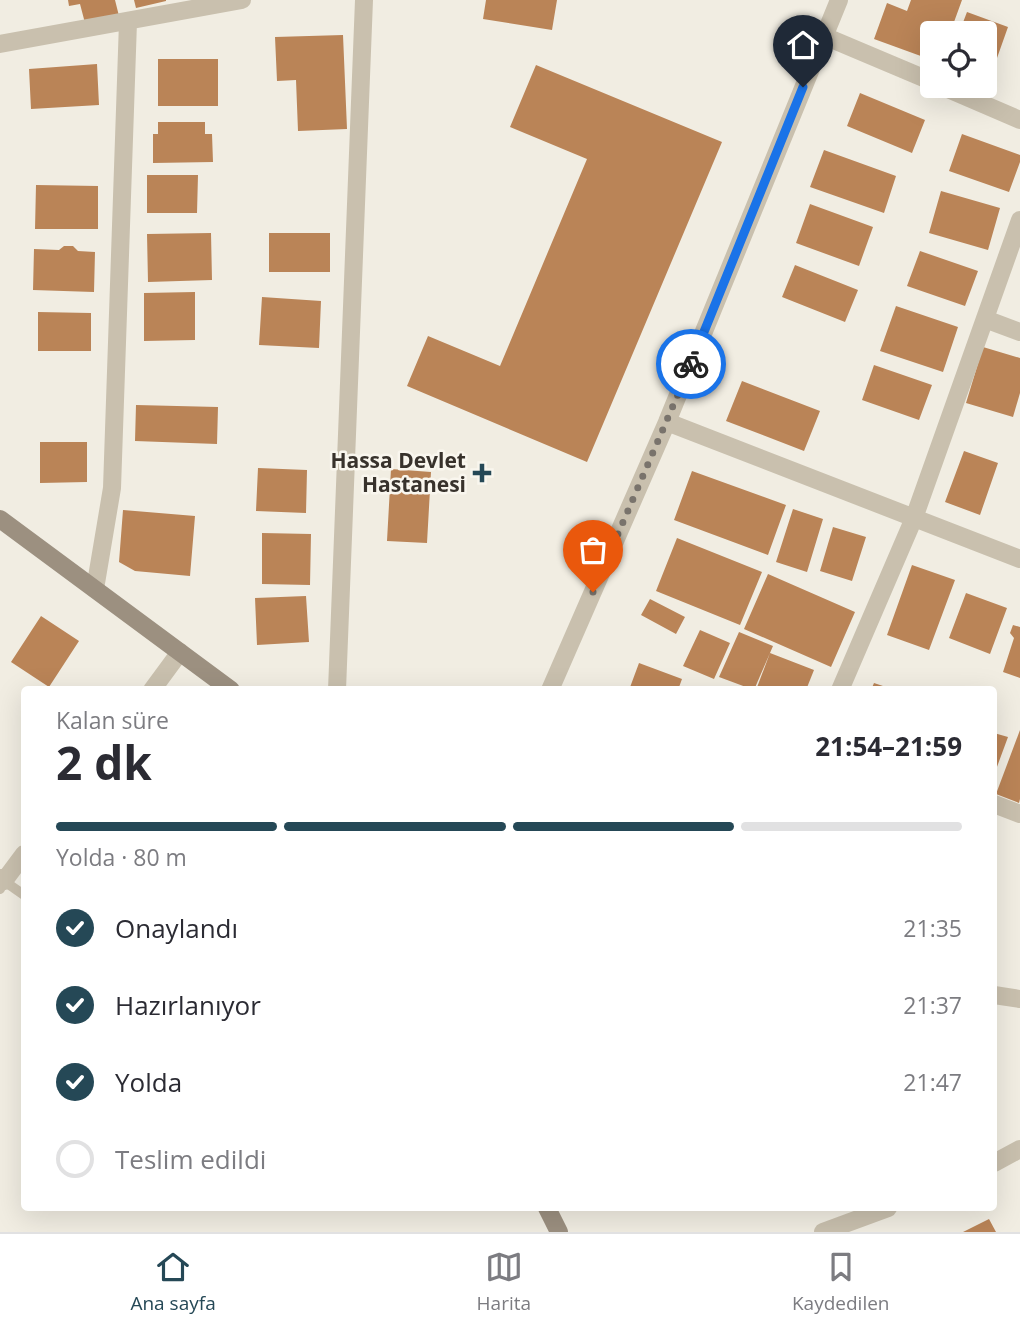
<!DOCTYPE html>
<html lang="tr">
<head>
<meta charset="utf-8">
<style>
	body { margin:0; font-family:"Open Sans",sans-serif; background:#f7f7f7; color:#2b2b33; height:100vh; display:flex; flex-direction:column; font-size:26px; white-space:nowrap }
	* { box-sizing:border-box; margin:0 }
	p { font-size:23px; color:#7c7c81 }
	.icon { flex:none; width:38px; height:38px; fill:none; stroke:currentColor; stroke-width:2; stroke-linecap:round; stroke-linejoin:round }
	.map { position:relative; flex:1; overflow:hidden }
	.details { position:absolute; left:21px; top:686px; width:976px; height:525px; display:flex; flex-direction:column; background:#fff; border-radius:7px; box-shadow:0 7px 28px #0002 }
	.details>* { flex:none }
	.buttons { position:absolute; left:920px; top:21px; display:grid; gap:14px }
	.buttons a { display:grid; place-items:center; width:77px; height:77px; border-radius:7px; background:#fff; box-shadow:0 7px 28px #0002; font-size:35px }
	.pin { position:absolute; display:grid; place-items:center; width:60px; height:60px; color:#fff; margin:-72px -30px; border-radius:50% 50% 50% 0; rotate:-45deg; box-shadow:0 0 7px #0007 }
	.pin .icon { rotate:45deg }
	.courier { position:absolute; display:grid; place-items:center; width:70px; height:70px; margin:-35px; border:5px solid #1a73e8; border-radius:50%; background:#fff; color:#222; box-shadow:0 2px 9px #0007 }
	.head em { font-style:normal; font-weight:700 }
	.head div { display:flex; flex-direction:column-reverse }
	.head { display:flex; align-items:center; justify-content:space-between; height:119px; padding:0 35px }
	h1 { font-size:46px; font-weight:700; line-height:52px }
	.bar { display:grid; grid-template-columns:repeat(4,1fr); gap:10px 7px; align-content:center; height:84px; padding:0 35px }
	.bar i { height:9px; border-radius:5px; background:#e1e1e2 }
	.bar .selected { background:#254856 }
	.bar p { grid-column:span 4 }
	ol { padding:0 35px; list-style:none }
	li { display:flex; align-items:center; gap:21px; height:77px }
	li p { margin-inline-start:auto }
	li .icon { padding:7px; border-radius:50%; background:#254856; color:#fff; stroke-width:4 }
	li:last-child { color:#7c7c81 }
	li i { width:38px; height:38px; border:4px solid #e1e1e2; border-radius:50% }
	.dock { display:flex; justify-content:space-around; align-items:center; height:98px; border-top:2px solid #e1e1e2; background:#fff; font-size:19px; color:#7c7c81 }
	.dock a { display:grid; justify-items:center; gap:4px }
	.dock .selected { color:#254856 }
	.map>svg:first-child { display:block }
</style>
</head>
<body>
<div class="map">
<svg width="1020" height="1232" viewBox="0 0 1020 1232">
	<rect width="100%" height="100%" fill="#f1ede2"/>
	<path fill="#ba8457" d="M68,0h47l4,16 -34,7 -5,-19 -11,2z
		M134,0h32v1l-30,7z
		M486,0h71l-5,30 -69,-11z
		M911,0h51l-12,33h-17v17l-4,9 -55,-20 13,-36 20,8z
		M967,12l41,15 -22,62 -1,-56h-26z
		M343,35l4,94 -49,2 -2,-51 -19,1 -2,-44z
		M158,59h60v47h-60z
		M97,64l2,41 -68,4 -2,-40z
		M536,65l186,77 -135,320 -180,-76 21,-50 72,30 87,-207 -77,-32z
		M860,93l65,27 -13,33 -65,-27z
		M158,122h47v12h7l1,28 -60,1v-29h5z
		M962,134l58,21v7l-11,30 -60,-21z
		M824,150l72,26 -12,37 -74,-26z
		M147,175h51l-1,38h-50z
		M36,185l62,1v43h-63z
		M941,191l59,17 -12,42 -59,-17z
		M810,204l63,23 -14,39 -63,-23z
		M211,233l1,47 -64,2 -1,-48z
		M269,233h61v39h-61z
		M64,246h9l5,5 17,1 -1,40 -61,-2 1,-41 25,1z
		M920,251l58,20 -13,35 -58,-20z
		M795,265l63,25 -13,32 -63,-25z
		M195,292v48l-51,1v-48z
		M262,297l59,4 -2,47 -60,-3z
		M896,306l62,21 -15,45 -63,-21z
		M38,312l53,1v38h-53z
		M983,347l37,11v35l-7,24 -47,-14z
		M874,365l58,20 -13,35 -57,-20z
		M742,381l78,30 -16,40 -78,-30z
		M136,405l82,2 -1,37 -82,-3z
		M40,442h47v40l-47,1z
		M964,451l34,12 -18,52 -35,-13z
		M258,468l49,2 -1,43 -50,-2z
		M391,469l40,3 -4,71 -40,-2z
		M692,471l94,34 -18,50 -94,-35z
		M793,509l30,10 -16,53 -31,-10z
		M123,510l72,6 -5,60 -55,-5 -16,-9z
		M833,527l33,10 -14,44 -32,-10z
		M262,533l49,1 -1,51 -48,-1z
		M677,538l85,34 -22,53 -84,-34z
		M912,565l43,15 -26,70 -42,-15z
		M768,574l87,38 -24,55 -87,-38z
		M966,593l41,15 -17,46 -41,-16z
		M306,596l3,46 -52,3 -2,-47z
		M650,599l35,18 -9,17 -35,-19z
		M41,616l38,25 -30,46 -38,-25z
		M1013,625l7,2v51l-17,-6 11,-34 -4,-5z
		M700,630l30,13 -16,36 -31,-13z
		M739,632l34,14 -19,44 -35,-13z
		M770,653l44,17 -8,20h-50z
		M639,663l43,16 -4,11h-49z
		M874,683l18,6v1h-21z
		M1020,730v69l-1,4 -23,-9z
		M994,733l14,4 -14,38z
		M989,1219l7,13h-33z"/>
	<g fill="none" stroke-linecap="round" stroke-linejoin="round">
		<path stroke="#c9c0ae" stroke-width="10" d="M0,889l4,-8 20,14"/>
		<path stroke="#c9c0ae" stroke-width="18" d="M824,36l109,46
			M0,44l242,-44
			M941,86l79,34
			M985,319l35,13
			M667,422l353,137
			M95,589l17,-101 16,-466
			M152,690l28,-38
			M337,690l27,-690
			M550,690l117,-268 172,-422
			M840,690l74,-172 106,-298
			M994,804l26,10
			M0,878l4,3 20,-27
			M994,995l26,4
			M994,1163l26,-14
			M823,1232l65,-24"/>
		<path stroke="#9c9080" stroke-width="18" d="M0,519l231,171
			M547,1208l12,24"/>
	</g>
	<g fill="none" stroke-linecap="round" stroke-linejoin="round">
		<path stroke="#79736c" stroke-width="7" stroke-dasharray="0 12.6" d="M593,592l98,-228"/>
		<path stroke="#1a73e8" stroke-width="9" d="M691,364l112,-277"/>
	</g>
	<path fill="#254856" stroke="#f9f6ee" stroke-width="2.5" d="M478.5 462.5h7v7h7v7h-7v7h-7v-7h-7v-7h7z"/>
	<g text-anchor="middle" stroke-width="5" stroke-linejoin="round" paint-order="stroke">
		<g font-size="21" font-weight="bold" fill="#38322c" stroke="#f9f6ee" text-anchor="end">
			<text x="466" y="468">Hassa Devlet<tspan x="466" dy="24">Hastanesi</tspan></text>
		</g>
	</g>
</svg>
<div class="buttons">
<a><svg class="icon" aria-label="locate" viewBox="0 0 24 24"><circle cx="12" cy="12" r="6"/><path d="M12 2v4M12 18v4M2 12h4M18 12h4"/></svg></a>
</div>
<div class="pin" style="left:593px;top:592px;background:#ea580c"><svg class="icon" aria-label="bag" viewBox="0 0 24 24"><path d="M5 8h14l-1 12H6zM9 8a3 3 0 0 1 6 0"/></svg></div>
<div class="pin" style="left:803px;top:87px;background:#1f2937"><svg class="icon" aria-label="home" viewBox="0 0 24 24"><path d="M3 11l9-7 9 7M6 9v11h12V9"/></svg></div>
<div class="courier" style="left:691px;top:364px"><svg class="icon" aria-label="bike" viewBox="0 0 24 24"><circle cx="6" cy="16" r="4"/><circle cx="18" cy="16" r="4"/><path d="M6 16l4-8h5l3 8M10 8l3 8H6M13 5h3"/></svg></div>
<section class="details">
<div class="head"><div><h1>2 dk</h1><p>Kalan süre</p></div><em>21:54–21:59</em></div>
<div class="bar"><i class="selected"></i><i class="selected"></i><i class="selected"></i><i></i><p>Yolda · 80 m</p></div>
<ol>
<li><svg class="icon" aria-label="check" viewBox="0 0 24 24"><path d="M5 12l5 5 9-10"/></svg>Onaylandı<p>21:35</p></li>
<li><svg class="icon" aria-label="check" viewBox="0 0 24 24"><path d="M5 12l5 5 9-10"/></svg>Hazırlanıyor<p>21:37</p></li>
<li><svg class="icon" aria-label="check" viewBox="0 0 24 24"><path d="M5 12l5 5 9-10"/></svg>Yolda<p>21:47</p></li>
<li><i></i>Teslim edildi</li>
</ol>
</section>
</div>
<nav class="dock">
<a class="selected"><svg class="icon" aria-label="home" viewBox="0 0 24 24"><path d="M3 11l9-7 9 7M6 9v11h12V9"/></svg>Ana sayfa</a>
<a><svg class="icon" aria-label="map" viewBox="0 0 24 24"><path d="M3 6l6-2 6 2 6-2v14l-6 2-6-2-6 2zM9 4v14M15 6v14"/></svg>Harita</a>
<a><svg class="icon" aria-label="saved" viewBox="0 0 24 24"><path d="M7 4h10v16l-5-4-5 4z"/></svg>Kaydedilen</a>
</nav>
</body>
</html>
